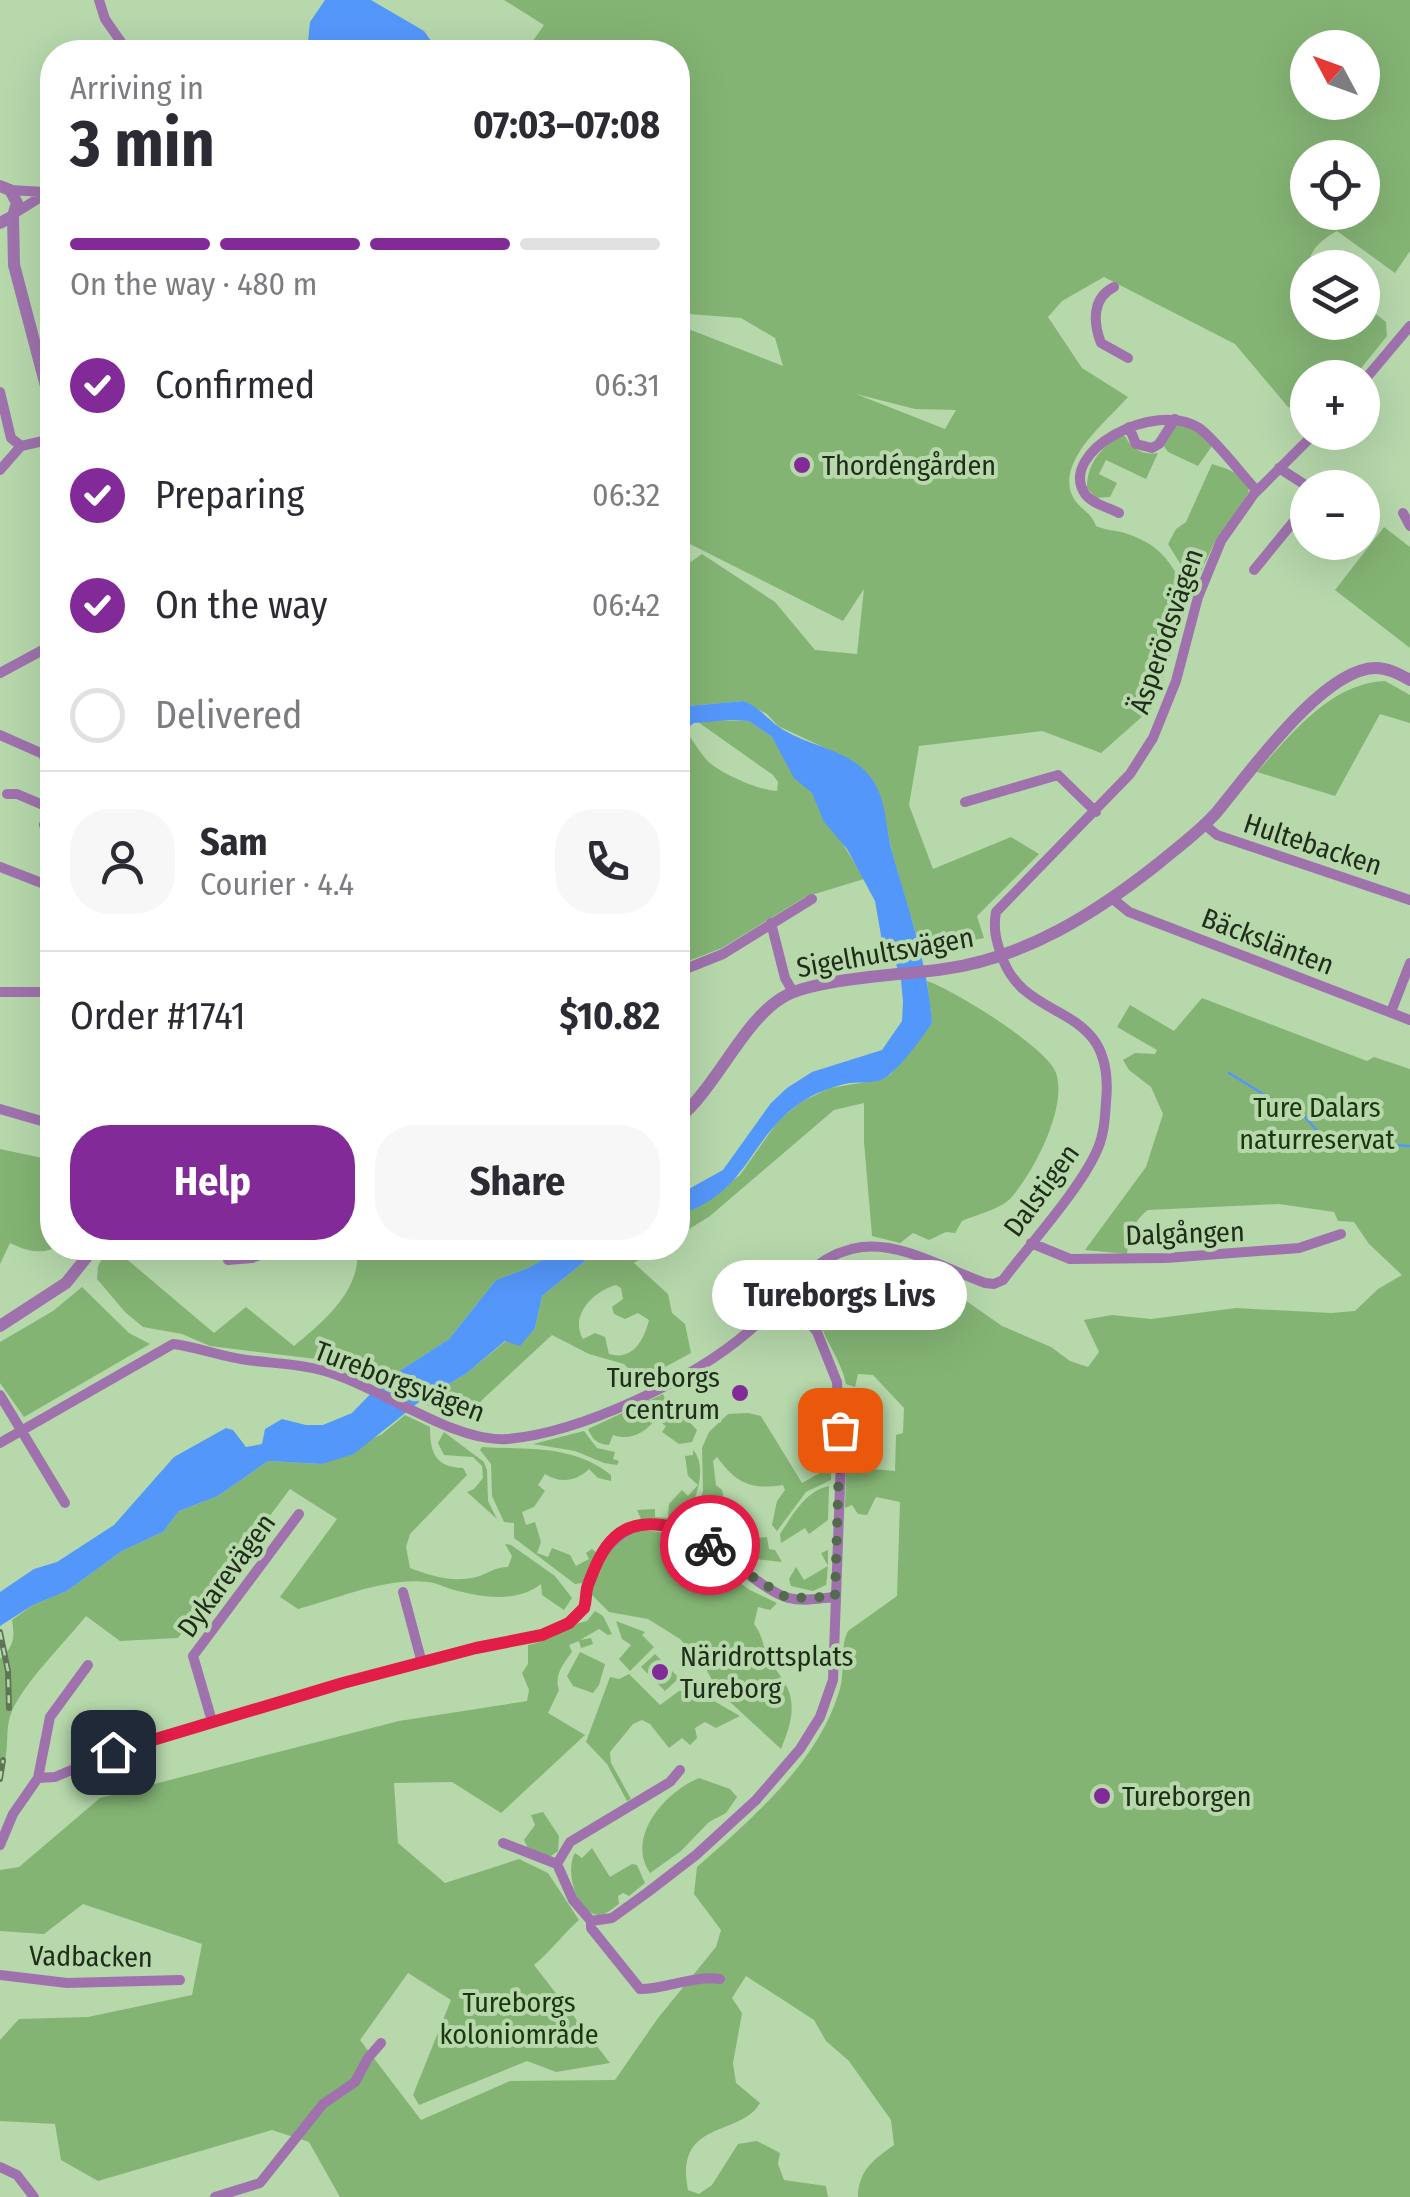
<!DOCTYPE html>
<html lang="en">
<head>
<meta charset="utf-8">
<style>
	body { margin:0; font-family:"Fira Sans Condensed",sans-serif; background:#f7f7f7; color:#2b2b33; height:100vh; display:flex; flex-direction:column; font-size:38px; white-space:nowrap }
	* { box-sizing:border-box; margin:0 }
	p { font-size:32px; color:#7c7c81 }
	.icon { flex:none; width:55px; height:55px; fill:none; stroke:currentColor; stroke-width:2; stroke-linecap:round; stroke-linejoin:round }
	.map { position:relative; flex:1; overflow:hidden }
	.details { position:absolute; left:40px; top:40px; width:650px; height:1220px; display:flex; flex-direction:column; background:#fff; border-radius:40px; box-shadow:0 10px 40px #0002 }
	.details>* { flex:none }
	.needle { width:65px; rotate:311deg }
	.tools { position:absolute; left:1290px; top:30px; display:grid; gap:20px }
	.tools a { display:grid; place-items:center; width:90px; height:90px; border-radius:50%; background:#fff; box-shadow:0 10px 40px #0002; font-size:50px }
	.pin { position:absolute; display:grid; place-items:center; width:85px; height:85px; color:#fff; margin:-42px; border-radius:20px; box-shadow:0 5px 15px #0006 }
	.courier { position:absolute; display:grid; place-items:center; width:100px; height:100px; margin:-50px; border:8px solid #e11d48; border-radius:50%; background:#fff; color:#222; box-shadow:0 2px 12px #0007 }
	.bubble { position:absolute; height:70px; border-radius:35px; background:#fff; box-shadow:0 10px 40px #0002; font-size:32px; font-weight:700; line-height:70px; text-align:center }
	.summary em { font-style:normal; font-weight:700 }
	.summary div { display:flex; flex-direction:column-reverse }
	.summary { display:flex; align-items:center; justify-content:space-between; height:170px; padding:0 30px }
	h1 { font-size:65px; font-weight:700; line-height:75px }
	.bar { display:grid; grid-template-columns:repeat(4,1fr); gap:15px 10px; align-content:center; height:120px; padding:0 30px }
	.bar i { height:12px; border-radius:8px; background:#e1e1e2 }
	.bar .selected { background:#812a98 }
	.bar p { grid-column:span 4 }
	.line { display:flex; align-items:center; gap:25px; padding:0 30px; border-top:2px solid #e1e1e2 }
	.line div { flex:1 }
	.round { display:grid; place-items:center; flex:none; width:105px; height:105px; border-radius:40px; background:#f7f7f7 }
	ol { padding:0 30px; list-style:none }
	li { display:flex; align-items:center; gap:30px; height:110px }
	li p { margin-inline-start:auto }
	li .icon { padding:10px; border-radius:50%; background:#812a98; color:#fff; stroke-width:4 }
	li:last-child { color:#7c7c81 }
	li i { width:55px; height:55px; border:5px solid #e1e1e2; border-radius:50% }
	.cta { display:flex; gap:20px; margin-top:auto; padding:20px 30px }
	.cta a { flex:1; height:115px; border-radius:40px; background:#812a98; color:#fff; font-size:40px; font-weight:700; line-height:115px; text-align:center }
	.cta a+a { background:#f7f7f7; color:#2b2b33 }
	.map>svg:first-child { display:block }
</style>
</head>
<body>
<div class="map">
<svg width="1410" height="2197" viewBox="0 0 1410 2197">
	<rect width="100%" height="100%" fill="#b6d8ab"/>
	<path fill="#84b474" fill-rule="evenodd" d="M504,0h906v251l-15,22 -58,-42c-14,8 -25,16 -29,33l5,3 -5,1v54h54l1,-18 23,18 1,14 -33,41 -46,1 -1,36 -19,-7 -53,-63 -131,-67 -42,24 -14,16 34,51 46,29c-21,24 -71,63 -56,98 6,14 19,16 24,31 11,5 21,4 32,8 37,13 43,31 62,63l-37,110 -52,46 -59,-22 -123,15 -10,59 24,64 78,-32 28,17 -62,62 7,22 -29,6h-36l-27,-91 -10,-51 -7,-18 -24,-24 -73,-34 -11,-12 -24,-13 -65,6v-136l24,-17 73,48 40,48 42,4 7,-65 -21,32 -165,-83v-213l105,41 -8,-28 -34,-20 -52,-4 -11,-8v-254h-153l19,-27zM1308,48h54v54h-54zM1308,158h54v54h-54zM856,394l59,15 41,1 -11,19z
		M1177,422l23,9 12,15 -14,20 -30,-14 -5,-7z
		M1120,436h5c7,14 18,19 33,17l-12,26 -40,-19 -7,14 18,9 -7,14 -14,1 -9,-10c0,-24 13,-40 33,-52z
		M1212,464c16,5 34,10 37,28l-35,52 -20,42 -26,-42 8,-15 10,-7z
		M1384,527l26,20v101l-75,-58z
		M1385,681l25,14v28l-30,-9 -45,82 -78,-24c34,-38 74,-89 128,-91z
		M708,720l41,1 23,16 18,30 22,26 52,86 -59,18 -83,51 -44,17v-132l7,-7 1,-11 -8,-11v-69l8,-3c7,8 12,18 19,26 11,14 55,33 72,33l1,-9 -5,-7 -75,-53z
		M927,981c27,9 121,67 129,92 12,34 -23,101 -46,126 -10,10 -34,16 -48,22l-7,12 -9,-1 -17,8 -16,-7 -13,10 -28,-7 -8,-94v-39l-30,7 -124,106 -32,20v-21l12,-4 50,-36 38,-54 23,-19 29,-14 48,-8 13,-6 41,-51z
		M1202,998l165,63 7,-4 36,12v1128h-552c0,-26 16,-38 36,-52l-3,-25 -42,-59 -23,-20 -12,-21 -68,-44 -14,22 10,15 -9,50 3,20 24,20c-19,34 -86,16 -72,87l11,4 13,-9 26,-41 19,-3 23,12 -2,11 6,16 42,6 2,11h-488l-31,-55 -37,-12 -174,51 -37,-21 -6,-36 -55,-3v-81l19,-21 69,-2 104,-22 10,-51 -119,-40 -39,30 -44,-3v-61l19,-3 81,-69 299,-77 128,-20 2,-11 -7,-17 6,-9v-19c22,-3 37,-20 59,-24l8,-10 8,5 9,18 -4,1 -9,-6 -19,11 11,-2 2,6 -12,4 -2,-7 -10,4 3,7c-9,12 -18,23 -13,38l-11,23 37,22 -84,78 -49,-31 -58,1 4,60 47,40 74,-24 29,14 31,47c-17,15 -28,31 -45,45l76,98 -54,9 -29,-11 -108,44 -6,-10 38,-95 -43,-27 -48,67 61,80 89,-39 105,-1 43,-62 58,-71 5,-17 -27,-36 3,-27c54,-48 120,-103 142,-175 7,-19 0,-44 9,-61l49,-35 3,-94 -24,-5 -9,18 -9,-1 -6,-9 -7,3 1,-37 4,-4 45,4 1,-36 7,-2 1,-25 -31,-33 -15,-1 -3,13 -9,-3c-9,-44 -59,-80 -11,-120l19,3c-8,15 -22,31 -8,47h8l20,-18 9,-34 52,17 67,47 49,21 19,14 18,6 11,-15 -15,-32 28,-5 39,4 85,-11 95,5 24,-2 23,-22 24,-14 -33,-31 -15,-22 -16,-1 -4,-9 -55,-8 -131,6c-16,12 -18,25 -21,44l-42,-4 61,-83 17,-53 -12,-27 -22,-17 -6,-10 12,-7 20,1 2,-4 -40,-23 13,-22 44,26z
		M0,1149l52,11 3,88c-16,7 -30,2 -45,-5l-10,21z
		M108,1248h22l-7,8 91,77 32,-26 48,39c30,-25 68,-56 63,-98h207l-36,20 -32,12 -47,59 -68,44 -36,-17 -29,-7 -106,-13 -28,-12 -39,-7 -18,-15 -28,-33 1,-13z
		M601,1248h57l-24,15 34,31 4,19 13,11 6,29 -24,13 -31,11 -12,-13 -35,-10 -37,-19 -70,65 -15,21 -48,-19 48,-29 39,-32 29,-13 7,-32zM616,1285l5,3 2,11 -11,8 2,7 11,5 13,-6 11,7c-5,20 -16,41 -40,34l-4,-17 -10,-4 -12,6c-14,-24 11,-48 33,-54z
		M82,1287l47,46 21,11 -126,73 -24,-34v-41l53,-31z
		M663,1394l8,16 11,4 15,16 -5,12 -13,2 -17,-12 4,-6 -10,-7c-11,14 -26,22 -43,16l-4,10c-12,-1 -17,-6 -21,-16z
		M748,1413l13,3 41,67 23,-13 6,3v7l-25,12 -29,39 -5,-6 5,-24 8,-11 -2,-5c-32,5 -46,-1 -66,-28l-4,4 3,24 6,5 2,10 -14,9 16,12 -3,5 -10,3 -19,-11 9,-27 -1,-43 7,-16 19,-18z
		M405,1415l25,12c0,27 6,40 33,41l4,7 -57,59 -4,13 4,21c22,8 42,15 66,9 12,-3 18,-10 32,-10l4,-11 -7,-12 6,1 44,31 17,22 -8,12 -22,-15 -1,-11c-23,18 -55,14 -83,7 -10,-2 -20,-8 -30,-9 -42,-5 -89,16 -130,27l-18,-12 57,-78 -47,-30 -112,149 -58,3 -34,-25c-20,25 -62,67 -74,95 -9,22 0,40 -12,61v-113c14,-13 15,-21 12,-39l21,-15 34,-14 55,-40 41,-19 16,-21 39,-15 50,-35 54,3 60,-30z
		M584,1431l13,17 18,4 -2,7 6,2 -2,4 -13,-2 -29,-12 -42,-7z
		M444,1432l40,30 3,8 1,31 9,18 -30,-27 7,-3 9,-11 -1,-12 -9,-9 -29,-2 -6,-12z
		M482,1447c46,3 90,-3 129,28v6l-13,-3 -9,-9c-12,12 -29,15 -44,5l-7,11 7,6 -11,16 -12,5 4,13 9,-3 6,20 -4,11 11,4 4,-9 18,7 6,11 13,-7 -3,-6 6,-4 5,4 -15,30 -7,1 -61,-46v-15l-10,-1 -12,-26 -1,-32 -11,-14z
		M693,1450c16,17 2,56 -12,74l-40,-5 -4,-9 18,-1v8l13,1 1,-14 13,-14 6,6 10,-11 -10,-9 -3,-20 8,-1z
		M829,1486l-1,34 -19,14 -4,-6 -24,15 -1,-9c13,-19 25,-43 49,-48z
		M724,1528l26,11 17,-2 2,12 6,1 7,12 -46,-5 -23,-19 4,-7z
		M642,1530c42,3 58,12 90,37l-5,7 23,16 27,13 -7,7 -12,-3 -4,17c8,11 8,17 12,29 5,13 16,22 21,34 10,21 2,42 -6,62l-63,-58 -13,-24 -25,-28 -32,-20 -39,-7 -19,-19c13,-32 16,-52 52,-63z
		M828,1550c0,12 0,24 -2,35l-13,6 -22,-5 -2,-7 7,-12 8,13 24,-14 -7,-13z
		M616,1621l29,11 -3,3 12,12 -24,24 -11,-12 12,-14 -9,-6z
		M580,1652l25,12 -6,21 -6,8 -20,-7 -6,-10z
		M655,1654l24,24 -14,13 -24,-24z
		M629,1674l31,31 19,-14 16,-1 45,26 -24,12 -11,-6 -10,6 2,10 -7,7 -8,-7 -13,10 -19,-24 -8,-4 -9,4 -23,28 1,11 20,36 -4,2 -20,-37 -21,-22 24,-65 9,2z
		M699,1778l31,11 7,8 -11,16 -17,9 -28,29 -31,22c-25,-36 16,-82 49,-95z
		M543,1812l16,24 -1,15 -10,7 -19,-8 -5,-10 11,-15 -4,-10z
		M592,1848l18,29 22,-13 5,1 8,18 -16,13 -6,-3 -5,3 1,8c-6,4 -14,12 -21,11 -23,-3 -33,-46 -23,-62l7,5z"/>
	<path fill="#5497fb" d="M325,0h46l53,31 15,21h-132l3,-30z
		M743,701c17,6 23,17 36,26 27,19 66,21 88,46 20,21 18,52 25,79 16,56 36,112 40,171 -9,14 -36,51 -51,57 -10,3 -21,2 -31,3 -17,3 -35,10 -50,20 -52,36 -52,91 -122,112v-20l45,-25 48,-67 16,-15 25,-16 70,-22 20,-29 1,-19 -2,-22 -6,-19 -13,-20 -7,-40 -28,-52 -23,-27 -12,-29 -18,-15 -22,-41 -23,-16 -19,-1 -36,3 -16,12v-28z
		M564,1248h37l-59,48 -7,32 -15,18 -15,-5 -38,32 -48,29 -65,52 -32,10 -54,-3 -50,35 -39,15 -16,21 -41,19 -55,40 -34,14 -33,21v-34l34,-23 23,-7 57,-37 60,-68 52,-29 7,2 13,17 16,-3 3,-15 17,-10 24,6h17l29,-12 29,-30 68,-44 47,-59 32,-12z"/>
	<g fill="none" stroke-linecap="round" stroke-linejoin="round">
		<path stroke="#5497fb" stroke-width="2.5" d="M1229,1073l47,29 23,8 27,31 84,5"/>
		<path stroke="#9f72ad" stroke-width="10" d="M99,0l6,19 23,33
			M10,190l34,2
			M15,213l37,-23
			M1114,287c-22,11 -21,35 -13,56l27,15
			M1362,383l48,-57
			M0,392l11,46 10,8
			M1129,427l7,17 16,4 7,-4 16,-25
			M1279,468l31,20
			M0,470l21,-24 31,-7
			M1119,513c-11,-6 -27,-9 -34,-19 -28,-42 70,-95 114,-66 16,11 43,47 58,63
			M1403,513l7,13
			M1362,516l8,4
			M1254,570l54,-66
			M0,673l52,-28
			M0,735l43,19 9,22
			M7,794h10l33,14 2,-7
			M965,802l93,-27 38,37
			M50,808l-6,17 8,21
			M1205,825l12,10 193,65
			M0,867l52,20
			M1113,899l16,13 281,108
			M771,923l14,55 8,14
			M678,972l45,-18 89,-55
			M0,992h52
			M1391,1012l19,-49
			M0,1109l52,15
			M1031,1243l39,16 96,-1 133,-10 42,-14
			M228,1260l24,-2 26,-10
			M0,1395l65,108
			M0,1443l173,-99c25,3 49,13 74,16 30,4 61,4 90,15 49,17 120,68 170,64 73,-6 185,-59 241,-107 36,-30 63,-79 114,-85 40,-5 86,23 123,36l9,1 9,-4c27,-36 79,-93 95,-132 6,-14 7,-30 8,-46 10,-104 -80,-75 -104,-145 -6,-16 -9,-29 -6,-45l134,-138 23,-36 23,-57 22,-84 23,-56 33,-47 62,-62
			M403,1592l19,71
			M212,1721l-19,-65 106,-142
			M680,1770l-10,12 -100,60 -13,22 16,36 18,21v7l49,61c27,0 53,-14 80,-10
			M38,1778l17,-1 70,-30 215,-63 136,-36 66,-13 27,-12 15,-16c3,-8 1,-14 3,-22 28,-75 80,-76 138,-29 15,12 46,38 64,42 14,4 32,0 46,-1
			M503,1843l54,21
			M0,1845l13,-31 25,-36 12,-61 38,-52
			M591,1921l21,-3 36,-26 48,-37 60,-55 44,-51 20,-32 13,-37 8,-222 -4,-76 -20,-50 -30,-38
			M0,1975l67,8 113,-3
			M0,2167l17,8 17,22
			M215,2197l45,-14 63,-79 32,-22 13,-24 13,-15"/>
		<path stroke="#9f72ad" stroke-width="12" d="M0,186l10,4 7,13 -4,13 -13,7
			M13,216l1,49 38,144
			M678,1119c40,-33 67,-103 109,-124 35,-17 116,-20 157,-26 81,-11 152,-56 215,-106 19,-16 40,-31 57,-50 32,-38 106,-144 159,-145 13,0 24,6 35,12
			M0,1326l66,-43 28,-35"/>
		<defs>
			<path id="rail" d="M0,1632l8,39 1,37
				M0,1779l3,-19"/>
		</defs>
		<use href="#rail" stroke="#5f7558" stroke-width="6"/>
		<use href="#rail" stroke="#b6d8ab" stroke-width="2.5" stroke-dasharray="8" stroke-linecap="butt"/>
	</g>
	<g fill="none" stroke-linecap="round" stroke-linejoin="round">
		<path stroke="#54694d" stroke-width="10" stroke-dasharray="0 18" d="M710,1545l30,24 47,29 48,-1 5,-167"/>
		<path stroke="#e11d48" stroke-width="12" d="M113,1752l230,-69 133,-35 66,-13 27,-12 15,-15c3,-9 1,-15 4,-23 6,-16 14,-37 27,-48 26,-24 70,-10 95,8"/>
	</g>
	<g fill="#812a98" stroke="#b6d8ab" stroke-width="4">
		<circle cx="802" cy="465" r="10"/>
		<circle cx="740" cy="1393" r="10"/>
		<circle cx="660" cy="1672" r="10"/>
		<circle cx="1102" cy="1796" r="10"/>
	</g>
	<g text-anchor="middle" stroke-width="8" stroke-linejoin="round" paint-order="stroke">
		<g font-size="28" fill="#202d1b" stroke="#b6d8ab" text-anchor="start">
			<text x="822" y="475">Thordéngården</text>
			<text x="720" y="1387" text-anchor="end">Tureborgs<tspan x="720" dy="32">centrum</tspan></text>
			<text x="680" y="1666">Näridrottsplats<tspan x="680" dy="32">Tureborg</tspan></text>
			<text x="1122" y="1806">Tureborgen</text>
		</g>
		<g font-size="28" fill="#202d1b" stroke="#b6d8ab">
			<text transform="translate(1166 631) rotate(-71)" y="10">Äsperödsvägen</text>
			<text transform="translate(1313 844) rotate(18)" y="10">Hultebacken</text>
			<text transform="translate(1268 941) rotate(21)" y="10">Bäckslänten</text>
			<text transform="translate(885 952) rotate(-10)" y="10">Sigelhultsvägen</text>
			<text transform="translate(1041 1190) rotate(-54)" y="10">Dalstigen</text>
			<text transform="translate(1185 1233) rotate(-2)" y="10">Dalgången</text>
			<text transform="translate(400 1381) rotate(21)" y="10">Tureborgsvägen</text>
			<text transform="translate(226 1575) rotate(-54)" y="10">Dykarevägen</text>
			<text transform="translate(91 1956) rotate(1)" y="10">Vadbacken</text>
		</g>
		<g font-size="28" fill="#19380d" stroke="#b6d8ab">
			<text x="1317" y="1117">Ture Dalars<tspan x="1317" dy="32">naturreservat</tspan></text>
			<text x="519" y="2012">Tureborgs<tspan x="519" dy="32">koloniområde</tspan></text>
		</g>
	</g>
</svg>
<div class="tools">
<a><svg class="needle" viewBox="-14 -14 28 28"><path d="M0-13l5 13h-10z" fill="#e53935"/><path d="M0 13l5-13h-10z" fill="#7c7c81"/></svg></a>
<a><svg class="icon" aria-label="locate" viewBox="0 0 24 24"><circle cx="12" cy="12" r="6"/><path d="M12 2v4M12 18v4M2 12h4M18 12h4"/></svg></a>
<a><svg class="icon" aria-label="layers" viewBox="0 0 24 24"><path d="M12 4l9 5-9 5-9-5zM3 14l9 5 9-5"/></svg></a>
<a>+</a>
<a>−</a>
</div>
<div class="pin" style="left:840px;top:1430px;background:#ea580c"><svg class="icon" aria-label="bag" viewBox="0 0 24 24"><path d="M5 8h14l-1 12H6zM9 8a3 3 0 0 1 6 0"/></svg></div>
<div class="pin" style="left:113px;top:1752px;background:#1f2937"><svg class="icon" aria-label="home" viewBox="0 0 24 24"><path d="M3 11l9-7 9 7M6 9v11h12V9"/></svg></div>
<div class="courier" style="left:710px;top:1545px"><svg class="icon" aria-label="bike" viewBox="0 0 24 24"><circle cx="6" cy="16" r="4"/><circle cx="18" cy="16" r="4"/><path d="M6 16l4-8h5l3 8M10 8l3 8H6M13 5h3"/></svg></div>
<div class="bubble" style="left:712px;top:1260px;width:255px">Tureborgs Livs</div>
<section class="details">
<div class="summary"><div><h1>3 min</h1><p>Arriving in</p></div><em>07:03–07:08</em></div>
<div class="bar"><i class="selected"></i><i class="selected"></i><i class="selected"></i><i></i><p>On the way · 480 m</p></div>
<ol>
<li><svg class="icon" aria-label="check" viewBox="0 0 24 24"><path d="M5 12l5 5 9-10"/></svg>Confirmed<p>06:31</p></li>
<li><svg class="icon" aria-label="check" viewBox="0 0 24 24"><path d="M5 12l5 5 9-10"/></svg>Preparing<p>06:32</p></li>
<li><svg class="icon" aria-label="check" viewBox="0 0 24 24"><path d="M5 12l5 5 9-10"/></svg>On the way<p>06:42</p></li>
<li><i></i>Delivered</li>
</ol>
<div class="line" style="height:180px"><a class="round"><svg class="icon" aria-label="person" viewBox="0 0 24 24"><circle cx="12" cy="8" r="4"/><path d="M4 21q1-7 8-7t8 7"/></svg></a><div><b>Sam</b><p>Courier · 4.4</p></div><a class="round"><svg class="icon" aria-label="phone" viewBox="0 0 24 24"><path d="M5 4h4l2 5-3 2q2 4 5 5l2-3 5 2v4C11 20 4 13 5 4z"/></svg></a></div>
<div class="line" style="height:130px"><div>Order #1741</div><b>$10.82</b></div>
<div class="cta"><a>Help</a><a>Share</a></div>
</section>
</div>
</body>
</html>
